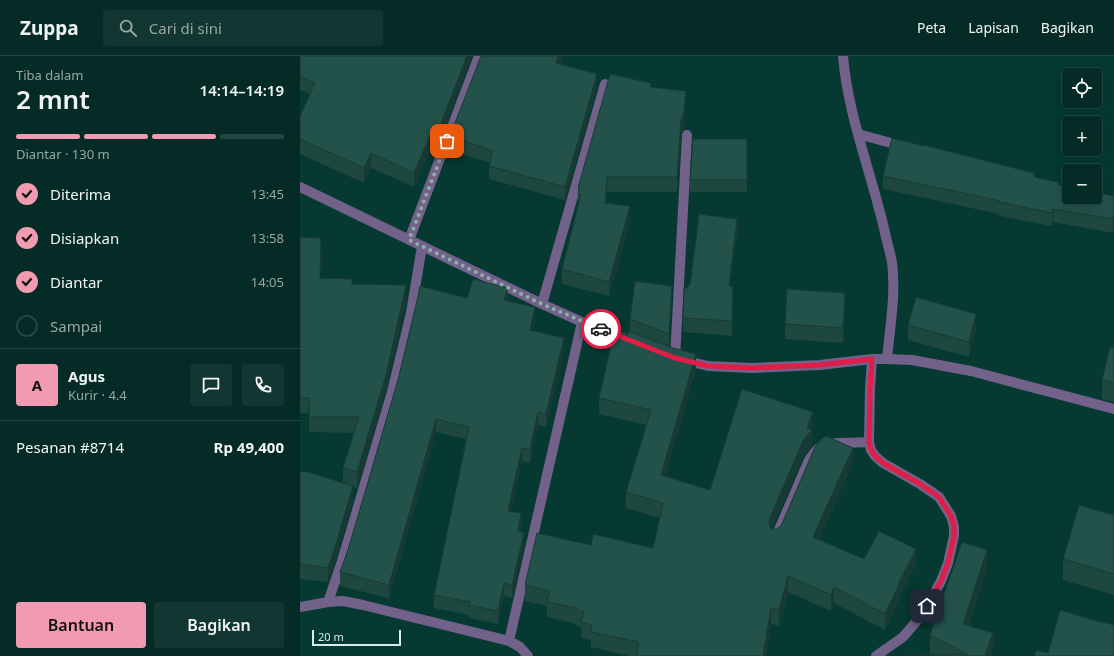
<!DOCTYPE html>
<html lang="id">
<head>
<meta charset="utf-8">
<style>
	body { margin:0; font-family:"Noto Sans",sans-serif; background:#123732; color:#f1f3f6; height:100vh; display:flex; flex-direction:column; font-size:15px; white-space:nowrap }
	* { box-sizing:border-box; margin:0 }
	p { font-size:13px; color:#97a7a7 }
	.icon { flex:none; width:22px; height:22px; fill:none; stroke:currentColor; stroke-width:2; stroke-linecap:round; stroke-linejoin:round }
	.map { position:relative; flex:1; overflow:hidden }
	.panel { display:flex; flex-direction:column; background:#042b26; width:300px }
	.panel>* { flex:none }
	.tools { position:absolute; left:762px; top:12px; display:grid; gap:8px }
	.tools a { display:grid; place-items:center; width:40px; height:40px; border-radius:4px; background:#042b26; box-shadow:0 4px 16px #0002,0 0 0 1px #254743; font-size:20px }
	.scale { position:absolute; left:12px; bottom:10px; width:89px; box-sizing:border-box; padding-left:4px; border:2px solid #d6eee9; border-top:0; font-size:11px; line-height:14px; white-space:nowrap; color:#d6eee9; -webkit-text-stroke:3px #053932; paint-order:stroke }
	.pin { position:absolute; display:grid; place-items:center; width:34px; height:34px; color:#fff; margin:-17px; border-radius:8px; box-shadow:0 2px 6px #0006 }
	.courier { position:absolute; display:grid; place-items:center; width:40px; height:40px; margin:-20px; border:3px solid #e11d48; border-radius:50%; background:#fff; color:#222; box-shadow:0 1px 5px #0007 }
	.headline em { font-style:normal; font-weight:600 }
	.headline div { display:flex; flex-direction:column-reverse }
	.headline { display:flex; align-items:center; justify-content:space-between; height:68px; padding:0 16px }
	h1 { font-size:26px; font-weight:600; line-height:30px }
	.bar { display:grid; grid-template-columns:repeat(4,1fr); gap:6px 4px; align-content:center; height:48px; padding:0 16px }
	.bar i { height:5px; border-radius:3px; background:#254743 }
	.bar .on { background:#f19ab2 }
	.bar p { grid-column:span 4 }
	.line { display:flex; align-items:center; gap:10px; padding:0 16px; border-top:1px solid #254743 }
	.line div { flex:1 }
	.round { display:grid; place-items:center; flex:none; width:42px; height:42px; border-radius:4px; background:#123732 }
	ol { padding:0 16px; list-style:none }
	li { display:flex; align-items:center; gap:12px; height:44px }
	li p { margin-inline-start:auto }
	li .icon { padding:4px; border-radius:50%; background:#f19ab2; color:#111; stroke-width:4 }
	li:last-child { color:#97a7a7 }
	li i { width:22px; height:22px; border:2px solid #254743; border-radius:50% }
	.action { display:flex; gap:8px; margin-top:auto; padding:8px 16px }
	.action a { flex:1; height:46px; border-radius:4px; background:#f19ab2; color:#111; font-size:16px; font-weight:600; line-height:46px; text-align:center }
	.action a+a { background:#123732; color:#f1f3f6 }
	header { display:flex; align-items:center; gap:24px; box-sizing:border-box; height:56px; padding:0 20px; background:#042b26; border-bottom:1px solid #254743 }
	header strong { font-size:19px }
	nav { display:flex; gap:22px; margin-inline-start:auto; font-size:14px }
	.search { width:280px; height:36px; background:#123732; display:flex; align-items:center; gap:10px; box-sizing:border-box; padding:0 14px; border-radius:4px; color:#97a7a7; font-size:15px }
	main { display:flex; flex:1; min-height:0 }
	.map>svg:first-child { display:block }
</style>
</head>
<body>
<header>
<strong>Zuppa</strong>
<div class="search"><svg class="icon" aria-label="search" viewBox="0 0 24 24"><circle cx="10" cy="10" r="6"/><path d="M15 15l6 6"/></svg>Cari di sini</div>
<nav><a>Peta</a><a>Lapisan</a><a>Bagikan</a></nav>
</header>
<main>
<section class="panel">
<div class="headline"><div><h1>2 mnt</h1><p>Tiba dalam</p></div><em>14:14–14:19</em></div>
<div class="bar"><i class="on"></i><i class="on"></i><i class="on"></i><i></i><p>Diantar · 130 m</p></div>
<ol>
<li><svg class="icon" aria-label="check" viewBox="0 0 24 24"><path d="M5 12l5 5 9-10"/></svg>Diterima<p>13:45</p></li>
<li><svg class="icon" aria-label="check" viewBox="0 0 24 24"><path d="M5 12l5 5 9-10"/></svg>Disiapkan<p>13:58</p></li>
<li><svg class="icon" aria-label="check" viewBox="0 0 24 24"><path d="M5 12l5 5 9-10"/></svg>Diantar<p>14:05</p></li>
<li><i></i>Sampai</li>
</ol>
<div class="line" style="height:72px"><b class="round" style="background:#f19ab2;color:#111">A</b><div><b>Agus</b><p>Kurir · 4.4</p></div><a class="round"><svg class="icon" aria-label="chat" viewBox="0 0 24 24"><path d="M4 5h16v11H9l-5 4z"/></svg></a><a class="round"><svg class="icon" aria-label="phone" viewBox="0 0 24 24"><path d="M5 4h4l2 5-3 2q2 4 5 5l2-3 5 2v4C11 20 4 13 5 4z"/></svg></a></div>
<div class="line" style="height:52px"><div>Pesanan #8714</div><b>Rp 49,400</b></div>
<div class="action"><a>Bantuan</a><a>Bagikan</a></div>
</section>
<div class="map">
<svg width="814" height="600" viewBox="0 0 814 600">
	<rect width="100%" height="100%" fill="#053932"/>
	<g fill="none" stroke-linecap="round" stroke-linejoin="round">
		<path stroke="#72628a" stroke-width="10" d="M543,0c5,61 29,118 42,177 2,9 5,19 7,29 4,32 -2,65 -5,97
			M558,78l44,12
			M0,131l242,117 40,18 43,17
			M109,184l70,-184
			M242,248l63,-220
			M375,302l12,-223
			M572,303l-2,30 -1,53 2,8 4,6 8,7 37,21 19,13 12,19 3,11v9l-6,27 -7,18 -14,25 -12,17 -12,14 -27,19
			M383,304l25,6 44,2 68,-3 52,-6h15l25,1 59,11 143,38
			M475,483l34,-79c3,-4 6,-9 10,-12 12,-7 36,-5 50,-6
			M28,546l14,-41 50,-169 19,-79 11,-67
			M0,551l28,-5 15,-1 20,4 146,36 11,6 8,9
			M209,585l73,-319"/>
	</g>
	<path fill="#1e4740" d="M0,0h172l-34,89 -5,-1 -19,43 -43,-19 -7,15 -64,-29v-38l10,-22 -10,-4z
		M261,0l-1,8 37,23 -32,113 -76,-21v-13l1,-3 -40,-13v-14z
		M351,31l35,19 -3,24 -2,5 -4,57h-70l-1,11 24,18 -21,75 -47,-12v-15l16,-64v-17z
		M447,83v53h-57v-12z
		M583,120l151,1 24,8 56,11v32l-1,5 -60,-11 -1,4 -53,-10v-2l-116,-25z
		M437,178l-7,52 3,14 -1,36 -49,-4v-14l5,-30z
		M0,181l21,16 -1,25 32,6 54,17 -20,89 -29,98 -4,-1v13l-17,59 -8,23 -28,-3v-108l43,12v-15l11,-35 -45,-1v-19h-9z
		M167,242l41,3 27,19 -2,11 31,20 -18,76 -8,-2 -8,38 -8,-2 -11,50 10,15 -1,6 4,14 -12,52 -8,-2 -6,28 -29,-6v-3l-35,-7v-13l32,-156 -30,-7 -47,166 -49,-12v-14l8,-22 50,-170 19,-79z
		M372,245l-3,46 27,23 -31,107 45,13 103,-62 -1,2v16l-9,11 -31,72h4l5,-3 72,-62 -34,76 45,19 52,6 -17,32v4l-14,29 -51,-27 -3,8 -43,-19 -9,34 -8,-2 -5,32h-137l-38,-9v-7l-10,-2v-11l-5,-1v-2l-29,-7v-11l-22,-5v-16l66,-40 62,3 7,-30 -34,-10v-16l20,-67 -47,-11v-16l31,-66v-13z
		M545,252l-2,35 -58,-4v-15z
		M608,269l68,4 -7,28 -61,-17z
		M814,292v54l-12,-3v-19z
		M814,459v80l-51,-15v-21z
		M687,513l-18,56 24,26 -2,5h-90l32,-1 -3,-1v-19z"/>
	<path fill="#183934" d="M167,0h5l-34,89v-14z
		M258,0h3v6l-5,14v-13z
		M297,18v13l-32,113v-13z
		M386,35v15l-3,24 -2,5 -4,57v-15l4,-57z
		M133,73v15l-19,43v-14z
		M71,97v15l-7,15v-15z
		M307,121v15l-2,26v-15z
		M330,150v15l-21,75v-14z
		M753,153v13l-1,4v-13z
		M814,159v13l-1,5v-14z
		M437,163v15l-8,66v-14z
		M106,229v16l-20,89 -29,98v-16z
		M372,230v15l-3,48v-15z
		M208,232v13l-4,-1z
		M545,237v15l-2,35v-15z
		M235,251v13l-5,23v-13z
		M676,258v15l-7,28v-15z
		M264,282v13l-18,76v-13z
		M396,298v16l-35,121v-16z
		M238,356v13l-8,38v-14z
		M513,356l-1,34 -9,11 -34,79v-16l38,-92z
		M136,363v13l-47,166v-13z
		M222,392v13l-14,63v-13z
		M553,392v16l-40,89v-16z
		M53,430v14l-17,59 -8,23v-14z
		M221,457v13l-3,19v-14z
		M224,477v13l-12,52v-13z
		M616,493v16l-17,32v4l-14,29v-16l13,-30z
		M687,494v19l-24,73v-18z
		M488,520v16l-9,34v-16z
		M204,527v13l-6,28v-13z
		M534,531v16l-3,8v-16z
		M471,552v16l-5,32h-3z
		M693,577v18l-2,5h-6z"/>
	<path fill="#23524b" stroke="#183934" d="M0,0h167l-29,75 -5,-2 -19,44 -43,-20 -7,15 -64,-29v-23l15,-33 -15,-7z
		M181,0h77l-2,7 41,11 -32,113 -76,-21 4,-15 -43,-15z
		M310,18l41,9 -1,4 36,4 -3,25 -2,4 -4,57h-70l-2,26 25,3 -21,76 -47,-13 19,-75h-3l1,-5 -1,-1z
		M592,82l32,8v-1l110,28v4l24,5v3l11,2v10h26v-5l19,4v19l-1,4 -60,-10 -1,4 -53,-11 1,-1 -117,-25z
		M393,83h54v41h-57z
		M399,158l38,5 -8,67h4l-1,35 -49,-3 1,-30h4v-3h2z
		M0,181l21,1 -1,40 32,1v5l54,1 -20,90 -29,97 -14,-4 16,-51h-50l1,-19h-10z
		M173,223l35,9 -4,12 31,7 -5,23 34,8 -18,76 -8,-2 -8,37 -8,-1 -14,63 13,2 -3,18 6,2 -12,52 -8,-2 -6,28 -29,-6 1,-3 -36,-7 35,-168 -33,-8 -47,166 -49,-13 8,-22 50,-170 19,-79 3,-15 47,12z
		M335,225l37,5 -3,48 -39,-15z
		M487,233l58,4 -2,35 -58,-4z
		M616,241l60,17 -7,28 -61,-17z
		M328,275l45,17 23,6 -35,121 49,15 32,-101 71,23 -6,16 5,2 -9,11 -34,79v4l1,3 3,2h3l5,-3 34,-79 6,-8 5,-3 27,12 -40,89 51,22 15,-28 37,18 -18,35 1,1 -14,29 -51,-27 -3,8 -43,-19 -9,34 -8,-2 -8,48h-127l3,-14 -48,-10 1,-7 -11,-3 3,-10 -8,-2 1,-2 -30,-6 3,-11 -25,-6 12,-52 54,12 2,-11 60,14 10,-45 -37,-11 25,-82 -52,-12 15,-66 14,3z
		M810,291l4,1v35l-12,-3z
		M0,415l8,1 45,14 -17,58 -8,24 -28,-4z
		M779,449l35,10v59l-51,-15z
		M662,486l25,8 -24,74 30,9 -8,23h-84l66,-2 -37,-19z
		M760,554l43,13v-1l11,3v31h-80l2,-6 12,3z"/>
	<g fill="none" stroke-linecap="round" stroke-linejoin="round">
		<path stroke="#8dafa9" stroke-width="4" stroke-dasharray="0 7.2" d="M147,85l-38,99 133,64 59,25"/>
		<path stroke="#e11d48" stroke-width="5" d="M301,273l74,29 33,8 44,2 68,-3 52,-6 -2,30 -1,53 2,8 4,6 8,7 37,21 19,13 12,19 3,10v10l-6,27 -7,18 -14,25"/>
	</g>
</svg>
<div class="tools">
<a><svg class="icon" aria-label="locate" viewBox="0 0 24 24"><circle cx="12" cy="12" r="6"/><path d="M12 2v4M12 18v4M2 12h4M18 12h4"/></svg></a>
<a>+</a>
<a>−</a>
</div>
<div class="scale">20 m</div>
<div class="pin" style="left:147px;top:85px;background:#ea580c"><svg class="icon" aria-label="bag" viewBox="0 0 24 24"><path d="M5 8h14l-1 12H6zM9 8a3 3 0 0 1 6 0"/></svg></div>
<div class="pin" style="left:627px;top:550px;background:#1f2937"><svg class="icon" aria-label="home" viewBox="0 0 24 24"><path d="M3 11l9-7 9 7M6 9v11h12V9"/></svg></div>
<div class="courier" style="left:301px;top:273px"><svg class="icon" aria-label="car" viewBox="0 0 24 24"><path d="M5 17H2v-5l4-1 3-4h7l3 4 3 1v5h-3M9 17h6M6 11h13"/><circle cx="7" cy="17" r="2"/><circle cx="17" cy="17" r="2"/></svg></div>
</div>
</main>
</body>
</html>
